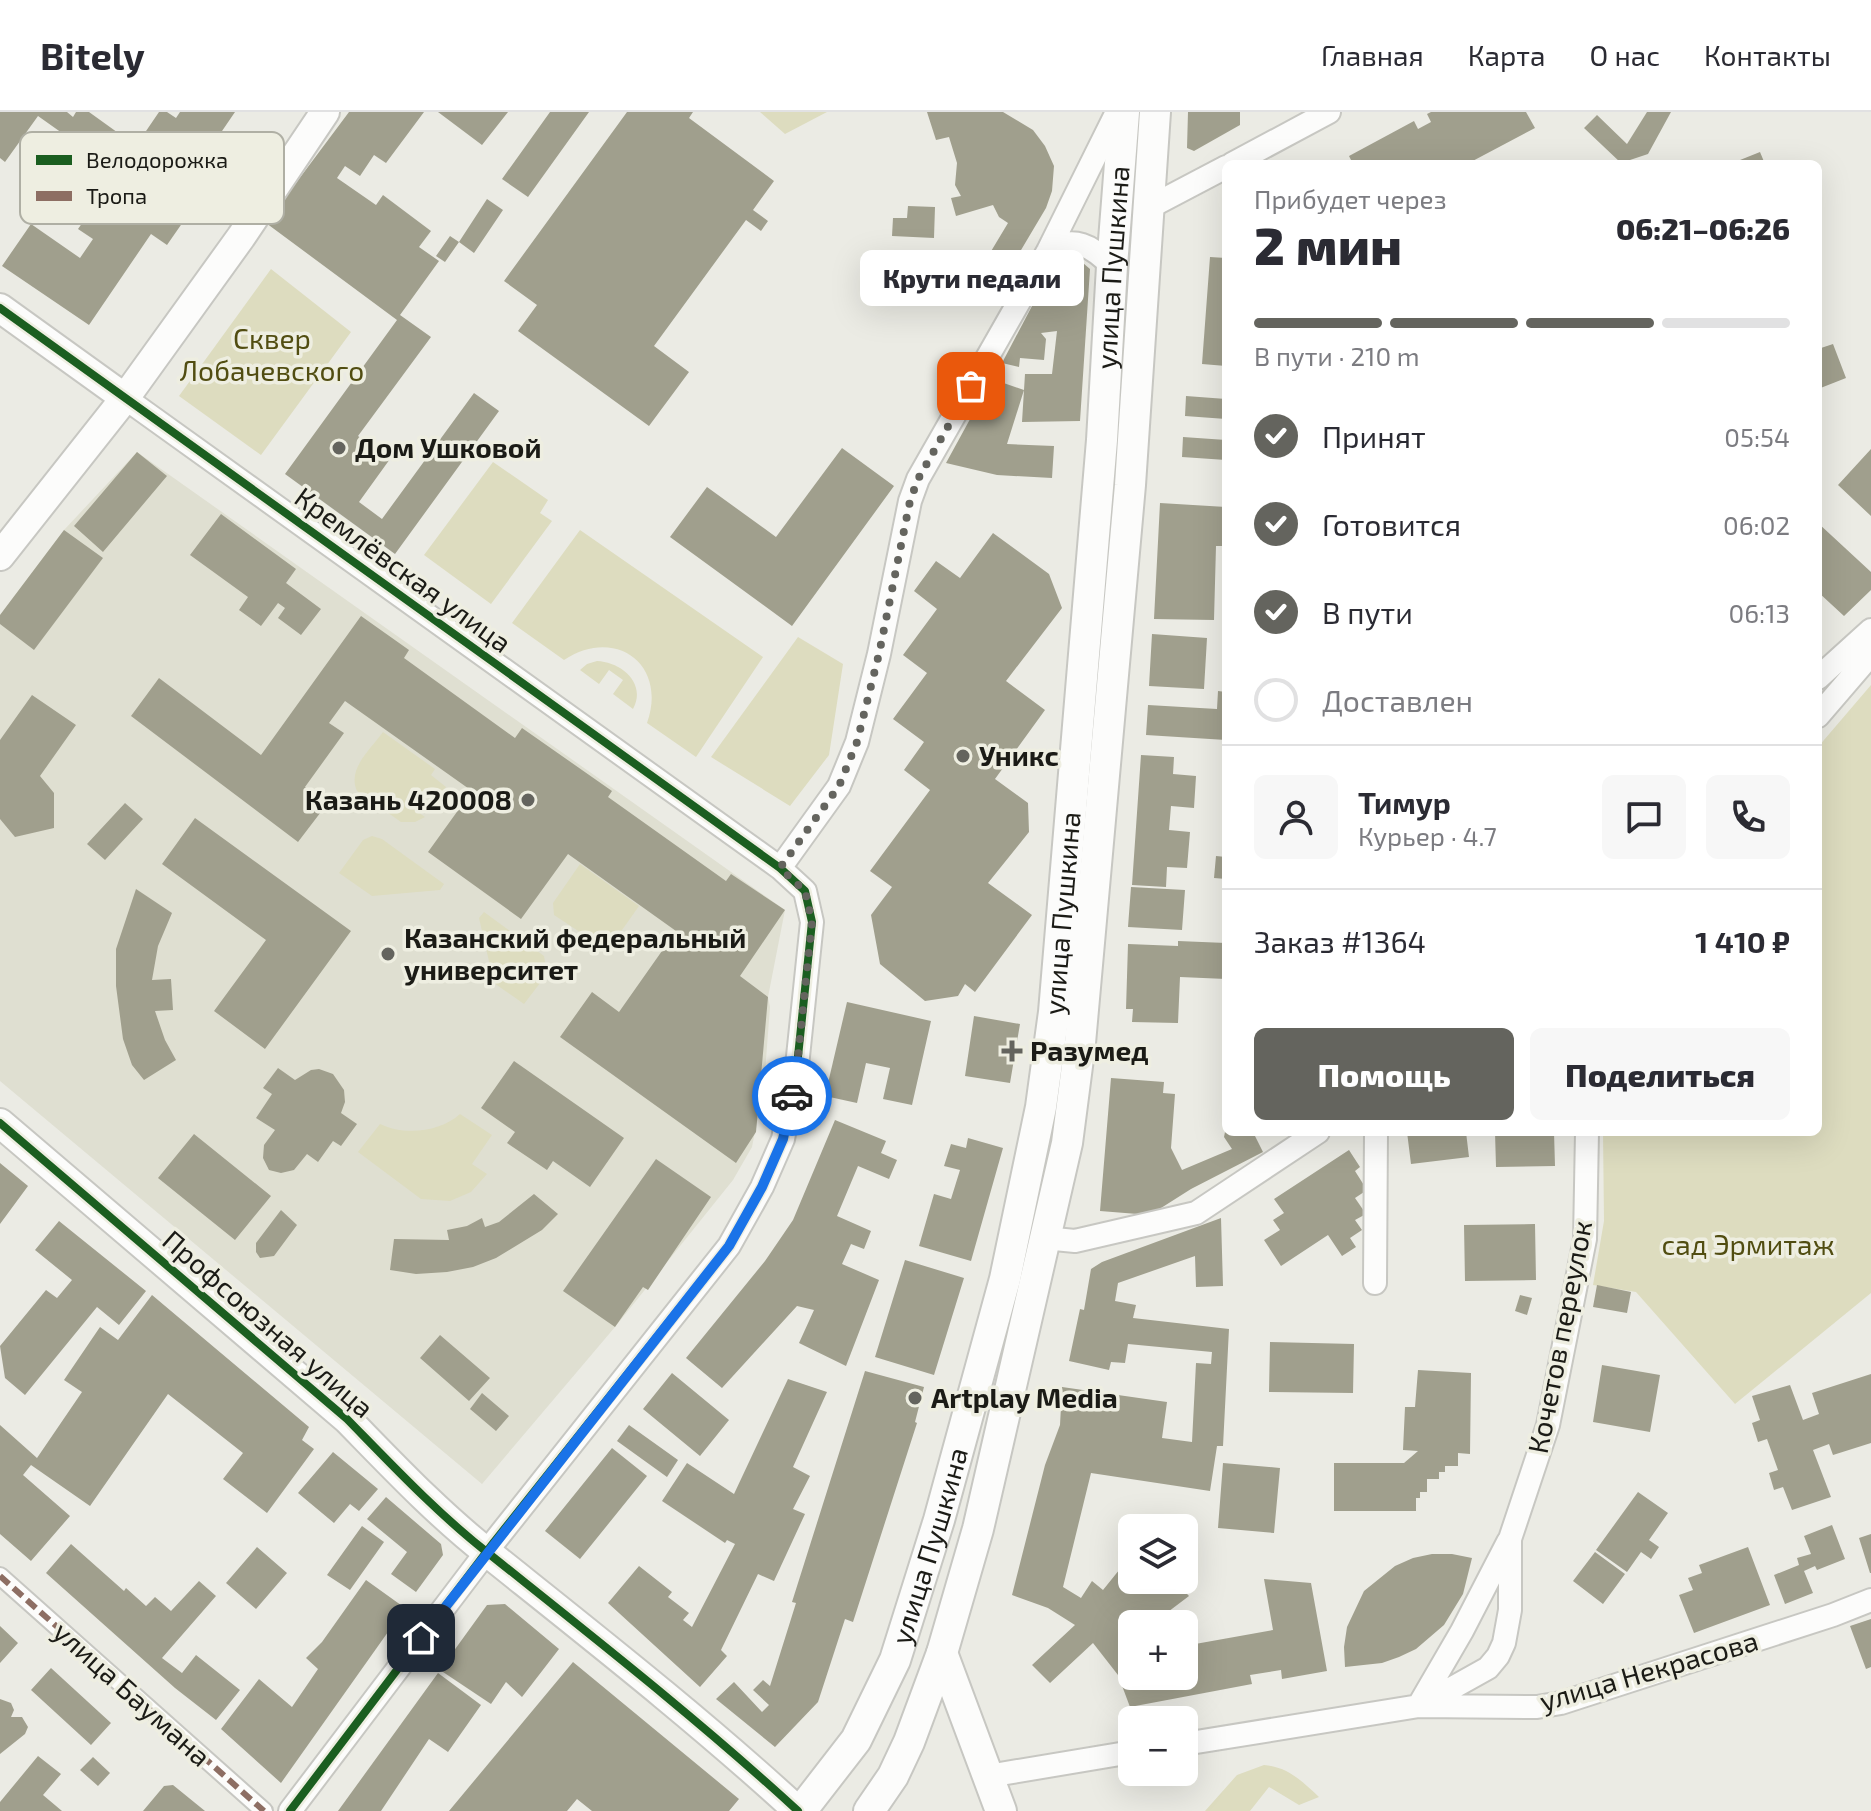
<!DOCTYPE html>
<html lang="ru">
<head>
<meta charset="utf-8">
<style>
	body { margin:0; font-family:"Exo 2",sans-serif; background:#f7f7f7; color:#2b2b33; height:100vh; display:flex; flex-direction:column; font-size:30px; white-space:nowrap }
	* { box-sizing:border-box; margin:0 }
	p { font-size:26px; color:#7c7c81 }
	.icon { flex:none; width:44px; height:44px; fill:none; stroke:currentColor; stroke-width:2; stroke-linecap:round; stroke-linejoin:round }
	.map { position:relative; flex:1; overflow:hidden }
	.drawer { position:absolute; left:1222px; top:48px; width:600px; height:976px; display:flex; flex-direction:column; background:#fff; border-radius:12px; box-shadow:0 8px 32px #0002 }
	.drawer>* { flex:none }
	.controls { position:absolute; left:1118px; top:1402px; display:grid; gap:16px }
	.controls a { display:grid; place-items:center; width:80px; height:80px; border-radius:12px; background:#fff; box-shadow:0 8px 32px #0002; font-size:40px }
	.pin { position:absolute; display:grid; place-items:center; width:68px; height:68px; color:#fff; margin:-34px; border-radius:16px; box-shadow:0 4px 12px #0006 }
	.courier { position:absolute; display:grid; place-items:center; width:80px; height:80px; margin:-40px; border:6px solid #1a73e8; border-radius:50%; background:#fff; color:#222; box-shadow:0 2px 10px #0007 }
	.bubble { position:absolute; height:56px; border-radius:12px; background:#fff; box-shadow:0 8px 32px #0002; font-size:26px; font-weight:800; line-height:56px; text-align:center }
	.overview em { font-style:normal; font-weight:800 }
	.overview div { display:flex; flex-direction:column-reverse }
	.overview { display:flex; align-items:center; justify-content:space-between; height:136px; padding:0 32px }
	h1 { font-size:52px; font-weight:800; line-height:60px }
	.bar { display:grid; grid-template-columns:repeat(4,1fr); gap:12px 8px; align-content:center; height:96px; padding:0 32px }
	.bar i { height:10px; border-radius:6px; background:#e1e1e2 }
	.bar .active { background:#64645e }
	.bar p { grid-column:span 4 }
	.line { display:flex; align-items:center; gap:20px; padding:0 32px; border-top:2px solid #e1e1e2 }
	.line div { flex:1 }
	.round { display:grid; place-items:center; flex:none; width:84px; height:84px; border-radius:12px; background:#f7f7f7 }
	ol { padding:0 32px; list-style:none }
	li { display:flex; align-items:center; gap:24px; height:88px }
	li p { margin-inline-start:auto }
	li .icon { padding:8px; border-radius:50%; background:#64645e; color:#fff; stroke-width:4 }
	li:last-child { color:#7c7c81 }
	li i { width:44px; height:44px; border:4px solid #e1e1e2; border-radius:50% }
	.primary-button { display:flex; gap:16px; margin-top:auto; padding:16px 32px }
	.primary-button a { flex:1; height:92px; border-radius:12px; background:#64645e; color:#fff; font-size:32px; font-weight:800; line-height:92px; text-align:center }
	.primary-button a+a { background:#f7f7f7; color:#2b2b33 }
	header { display:flex; align-items:center; gap:48px; box-sizing:border-box; height:112px; padding:0 40px; background:#fff; border-bottom:2px solid #e1e1e2 }
	header strong { font-size:38px }
	nav { display:flex; gap:44px; margin-inline-start:auto; font-size:28px }
	.map>svg:first-child { display:block }
</style>
</head>
<body>
<header>
<strong>Bitely</strong>
<nav><a>Главная</a><a>Карта</a><a>О нас</a><a>Контакты</a></nav>
</header>
<div class="map">
<svg width="1871" height="1699" viewBox="0 0 1871 1699">
	<rect width="100%" height="100%" fill="#ebebe4"/>
	<path fill="#dfdfd1" d="M137,340l648,458 -17,87 2,10 -6,79 -12,61 -19,33 -118,147 -133,157 -482,-403v-466l64,-85z"/>
	<path fill="#dddcbf" d="M760,0h67l-42,22z
		M271,157l80,63 -90,123 -82,-59z
		M493,350l55,38 -8,13 12,8 -61,83 -67,-49z
		M580,418l183,127 -67,100 -49,-34c21,-59 -32,-97 -83,-63l-52,-37z
		M798,525l45,27 -14,91 -39,51 -79,-49z
		M597,549c24,1 50,22 36,48l-20,-15 10,-14 -14,-10 -10,14 -19,-14 7,-6z
		M1871,573v608l-136,111 -99,-112 -43,-7 11,-64 -1,-89h215v-385z
		M383,620l52,37 -4,6 15,12 -11,15 -16,-11 -11,14 17,12 -10,5h-14l-44,-31c-10,-22 13,-41 26,-59z
		M372,724l10,3 62,45 -4,6 -68,6 -33,-23 24,-33z
		M580,752l59,42 -24,34 -17,4 -44,-29 -1,-12z
		M484,800l60,44 3,18 -23,30 -30,-21 -15,-65z
		M460,1002l32,21 -20,29 15,10 -16,18 -21,9 -29,-2 -63,-47 22,-28c25,12 60,8 80,-10z
		M1264,1653c24,2 38,16 55,32l-20,8 -30,-18 -19,24h-45l32,-36z"/>
	<path fill="#a09f8d" d="M0,0h67l6,5 3,-5h13l32,23 -7,10 15,11 30,-44h8l9,6 4,-6h55l-43,63 16,11 -41,59 -16,-11 -62,91 -87,-59 29,-42 49,34 13,-19 -15,-10 40,-57 -15,-11 -9,12 -40,-28 8,-12 -24,-17 -33,46 -5,-4z
		M349,0h75l-38,51 -12,-8 -14,21 -15,-10 -8,12 39,27 7,-10 48,36 -12,16 20,14 -39,54 31,22 -73,99 32,23 -31,43 23,17 92,-126 25,18 -104,143 -110,-80 112,-154 -131,-97z
		M438,0h70l-26,33z
		M550,0h39l-61,85 -26,-18z
		M627,0h66l-4,6 85,63 -21,29 15,11 -7,10 -15,-11 -92,126 35,26 -40,54 -131,-95 19,-26 -33,-24z
		M927,0h76l30,18 12,16 9,20 -2,25 -6,17 -41,69 -21,-14 24,-40 -9,-6 -6,-12 -37,11 -5,-18 10,-2 -6,-11 2,-22 -8,-26 -13,3z
		M1188,0h52v13l-46,26 -7,-3z
		M1431,0h95l9,16 -68,36h-114l-4,-8 65,-35 4,8 13,-7 -4,-8z
		M1647,0h24l-23,42 -27,9 -37,-35 13,-13 30,29z
		M1760,40l5,12h-35z
		M487,87l16,11 -29,43 -15,-11z
		M908,94l27,1 -1,31 -42,-2 1,-18h14z
		M450,124l9,6 -14,20 -9,-6z
		M1210,145l16,1v108l-24,-2z
		M1060,151h23l7,6 -10,152 -58,1 3,-48h27l5,-43 -16,2 5,6 -2,21 -24,-2 -1,9 -17,-4 50,-95z
		M1833,232l13,34 -28,11v-40z
		M992,267l32,11 -17,54 47,2 -2,32 -55,-3 -51,-12z
		M1186,284l40,3v20l-41,-3z
		M1183,325l43,3v20l-44,-3z
		M842,336l52,38 -102,140 -122,-89 37,-50 69,50z
		M1871,337v67l-33,-31z
		M137,340l30,24 -64,76 -29,-26z
		M1160,391l66,4v39h-10l-2,74 -60,-1z
		M221,402l75,55 -10,14 35,26 -20,26 -23,-17 7,-10 -7,-5 -17,23 -22,-16 9,-13 -58,-42z
		M1818,411l53,49v18l-27,26 -26,-24z
		M64,418l39,28 -69,92 -34,-26v-9z
		M993,421l56,41 13,34 -56,73 39,29 -50,69 33,24 1,29 -41,51 44,32 -57,77 -10,-8 -7,12 -33,5 -45,-37 -9,-49 21,-28 -22,-16 60,-81 -26,-20 20,-28 -31,-23 34,-46 -24,-18 34,-46 -23,-18 22,-30 24,17z
		M361,504l48,34 -5,8 111,80 7,-10 90,63 -4,6 118,84 5,-7 54,36 -45,66 28,21 -12,135 -20,31 -176,-126 32,-45 27,20 57,-81 -108,-77 -47,65 -93,-67 44,-61 -127,-90 -16,22 15,10 -39,54 22,17 -29,38 -167,-126 28,-38 102,77z
		M1152,522l55,4 -3,51 -55,-3z
		M1218,579l8,1v48l-80,-5 2,-30 69,4z
		M32,583l44,30 -36,51 14,17v35l-39,9 -15,-18v-79z
		M1141,643l33,2 -1,17 23,2 -2,32 -23,-2 -2,24 21,2 -3,36 -20,-1 -1,20 -34,-2z
		M125,691l18,16 -38,41 -18,-16z
		M195,706l156,113 -86,118 -51,-38 52,-71 -104,-76z
		M1216,744l10,1v22l-12,-1z
		M1131,775l54,3 -3,40 -54,-3z
		M136,777l36,24 -14,33 -6,34 19,-1 2,31 -18,1 10,29 11,20 -32,20 -12,-15 -9,-26 -7,-53v-37z
		M1178,829l48,2v36l-46,-2 -2,46 -46,-1 1,-13h-7l2,-65 50,2z
		M847,890l84,19 -19,84 -29,-6 7,-31 -24,-5 -9,40 -32,-7z
		M974,904l46,8 -10,59 -45,-7z
		M514,949l110,77 -34,49 -37,-26 -6,9 -40,-27 8,-11 -34,-24z
		M278,956l17,12 16,-10 8,-1 14,5 11,16 1,12 -4,11 16,11 -16,22 -8,-5 -15,21 -11,-8 -13,16 -13,3 -12,-3 -6,-12 1,-13 11,-15 -19,-12 16,-24 -9,-6z
		M1111,966l53,4 -1,11 12,1 -4,54 11,22 50,-21 -8,-12 1,-5h28l10,20 -72,37 -41,26 -50,-4z
		M835,1008l51,21 -5,12 16,7 -8,19 -31,-13 -21,50 34,15 -7,18 -13,-5 -9,20 37,16 -33,86 -47,-23 15,-33 -17,-4 -75,82 -36,-30 79,-97 28,-41z
		M1407,1020h59l3,25 -58,7z
		M1495,1020h59l1,34 -59,1z
		M194,1022l77,62 -36,44 -77,-62z
		M968,1026l35,10 -32,113 -52,-15 15,-52 17,5 9,-29 -16,-4 7,-22 15,4z
		M1349,1038l11,17 -5,4 12,19 -12,8 11,16 -11,6 7,10 -12,8 6,9 -14,9 -14,-21 -47,31 -17,-26 16,-10 -7,-10 11,-7 -10,-14z
		M656,1047l55,38 -63,93 -5,-3 -28,40 -52,-36z
		M0,1051l28,23 -28,38z
		M534,1082l24,20 -16,16 -46,28 -23,9 -26,5 -31,2 -26,-4 4,-31 55,1 -2,-10 20,-4 15,-8 3,9 14,-5z
		M281,1098l16,15 -23,31 -14,2 -4,-6v-9z
		M1221,1106l2,68 -27,1 -1,-31 -77,27 -3,18 21,4 -3,13 96,11 -6,117h-6l-7,45 -119,-18 -28,114 18,11 11,-17 11,9 29,-36v26h42l15,16 -37,28h-20v52h52v-30l89,-16 -9,-51 47,4 16,88 -45,8 -1,-9 -31,5 2,9 -122,23 -12,-32 -25,-32 -43,40 -18,-18 43,-40 -27,-17 -36,-13 33,-130 15,-40 2,-38 105,15 -5,36 30,4 4,-79 15,1 1,-12 -84,-8 -3,19 -14,-1 -2,8 -40,-9 11,-52 4,1 7,-41 11,-7z
		M59,1109l87,70 -27,34 -22,-18 -72,88 -20,-17 -5,-32 46,-56 11,8 15,-18 -37,-30z
		M1535,1112l1,56 -71,1 -1,-56z
		M905,1148l59,18 -30,97 -59,-18z
		M1597,1173l34,7 -4,21 -34,-6z
		M152,1183l157,132 -7,13 12,9 -47,64 -44,-34 20,-26 -75,-59 -78,112 -59,-41 -8,10 47,41 -39,45 -31,-27v-109l37,33 45,-66 -18,-12 36,-53 18,13z
		M1520,1183l12,3 -5,17 -12,-4z
		M440,1223l50,43 -21,23 -49,-43z
		M1270,1230l84,2 -1,49 -84,-1z
		M1602,1253l58,10 -10,57 -57,-10z
		M1418,1258l53,3 -1,81 -12,-1v13h-13v6h-6v7h-12v13h-7v6h-4v13h-82v-48h70l14,-12 -15,-1 2,-43h10z
		M865,1259l59,16 -9,35 2,1 -64,199 -8,-3 -27,83 -43,45 -59,-48 18,-17 28,30 7,-7 -16,-15 10,-10 7,6 26,-83 -4,-1z
		M672,1261l57,47 -29,36 -57,-47z
		M1871,1262v69l-38,12 -4,-11 -16,6 18,47 -39,13 -9,-23 -9,3 -5,-17 9,-3 -11,-31 -9,3 -6,-19 8,-3 -8,-24 38,-11 13,35 16,-6 -7,-21z
		M788,1267l39,13 -34,75 17,9 -17,33 12,5 -31,67 -16,-7 -37,76 6,6 -27,31 -92,-84 31,-37 33,26 -4,5 21,16 -6,7 9,7 43,-83 -8,-4 -2,3 -63,-42 25,-38 47,31z
		M482,1281l27,23 -13,15 -26,-22z
		M629,1313l49,35 -11,17 -50,-36z
		M612,1336l35,28 -67,83 -35,-28z
		M333,1340l45,37 -19,22 -9,-7 -16,19 -36,-30z
		M1223,1351l57,5 -6,65 -56,-5z
		M1638,1380l30,21 -19,27 10,7 -8,12 -10,-7 -14,20 -31,-22z
		M386,1385l55,47 2,11 -27,37 -25,-18 16,-22 -40,-33z
		M1832,1413l13,34 -28,11 -2,-4 -11,5 9,22 -28,11 -11,-29 25,-10 -2,-7 14,-4 -7,-18z
		M362,1414l22,16 -34,48 -23,-15z
		M1871,1422v39h-1l-11,-35z
		M71,1432l53,47 2,-3 20,18 9,-9 16,14 28,-30 17,15 -54,62 20,15 14,-18 44,35 -24,30 -41,-32 -129,-115z
		M257,1435l30,26 -31,36 -30,-26z
		M1748,1435l22,58 -76,28 -15,-38 14,-5 -5,-12 14,-5 -3,-8z
		M1595,1440l30,22 -22,30 -30,-23z
		M1432,1442h20l20,4 -9,36 -19,31 -28,24 -17,8 -17,6 -37,4 -1,-20 3,-20 17,-36 31,-25 18,-8z
		M366,1468l39,28 -124,175 -60,-54 38,-50 33,28 26,-38 -12,-11 16,-16z
		M505,1492l54,45 -37,48 -16,-15 -15,22 -51,-34 47,-65z
		M1871,1507v48l-5,2 -16,-43z
		M0,1514l18,17 -18,20z
		M573,1550l166,137 -10,12h-137l-15,-12 -10,12h-118z
		M51,1556l60,55 -20,22 -60,-55z
		M438,1561l43,32 -33,47 -19,-13 -48,72h-43z
		M0,1587l11,4 3,7 -3,7h11l6,10 -3,7 -25,20z
		M38,1644l23,18 -18,21 19,16h-62v-9z
		M93,1645l17,16 -12,13 -18,-16z
		M173,1673l32,26h-62l21,-25z"/>
	<g fill="none" stroke-linecap="round" stroke-linejoin="round">
		<defs>
			<path id="pedestrian" d="M0,1464l264,235"/>
			<path id="minor" d="M1232,52l97,-52
				M1148,96l78,-41
				M1048,139c26,-16 44,-5 64,15
				M125,286l655,470 25,23 7,31 -15,144 -14,73 -21,48 -33,59 -235,296 -204,269
				M1818,566l53,-48
				M1818,604l49,-57 4,-29
				M780,756l59,-82 18,-44 22,-88 31,-153 8,-22 130,-228 69,-139
				M1044,1126l31,3 121,-28 122,-81
				M1375,1171l1,-151
				M1419,1593l43,-74 46,-89
				M1420,1594l68,-38 10,-12 6,-13 6,-33v-71l38,-114 37,-186 2,-107
				M1184,1632l235,-38 118,1 24,-4 272,-88 38,-15
				M988,1664l144,-24"/>
			<path id="tertiary" d="M0,196l125,90
				M0,444l125,-158 116,-161 84,-125
				M0,1011l347,296c45,46 90,94 141,134 105,84 211,167 310,258"/>
			<g id="secondary">
				<path d="M942,1541l59,158"/>
				<path id="s1" d="M801,1699l55,-71 39,-80 44,-140 66,-241 36,-172 13,-95 48,-572 10,-174 12,-154"/>
				<path d="M869,1699l24,-35 16,-34 33,-89 36,-124 89,-386 13,-100 50,-558 25,-373"/>
			</g>
		</defs>
		<use href="#pedestrian" stroke="#c7c7c2" stroke-width="20"/>
		<use href="#minor" stroke="#c7c7c2" stroke-width="26"/>
		<use href="#tertiary" stroke="#c7c7c2" stroke-width="32"/>
		<use href="#secondary" stroke="#c7c7c2" stroke-width="34"/>
		<use href="#pedestrian" stroke="#fcfcfb" stroke-width="16"/>
		<use href="#minor" stroke="#fcfcfb" stroke-width="22"/>
		<use href="#tertiary" stroke="#fcfcfb" stroke-width="28"/>
		<use href="#secondary" stroke="#fcfcfb" stroke-width="30"/>
		<path stroke="#8d6e63" stroke-width="6" stroke-dasharray="12 6" stroke-linecap="butt" d="M0,1464l264,235"/>
		<defs>
			<path id="cycleway" d="M0,196l780,560 25,23 7,31 -15,144 -14,73 -21,48 -33,59 -235,296 -204,269
				M0,1011l347,296c45,46 90,94 141,134 105,84 211,167 310,258"/>
		</defs>
		<use href="#cycleway" stroke="#eeeee1" stroke-width="13"/>
		<use href="#cycleway" stroke="#1b5e20" stroke-width="8"/>
	</g>
	<g fill="none" stroke-linecap="round" stroke-linejoin="round">
		<path stroke="#64645e" stroke-width="8" stroke-dasharray="0 14.4" d="M792,984l5,-30 15,-144 -7,-31 -25,-23 59,-82 18,-44 22,-88 31,-153 8,-22 53,-93"/>
		<path stroke="#1a73e8" stroke-width="10" d="M421,1526l308,-392 33,-59 21,-48 9,-43"/>
	</g>
	<g fill="#64645e" stroke="#eeeee1" stroke-width="3">
		<circle cx="339" cy="336" r="8"/>
		<circle cx="963" cy="644" r="8"/>
		<circle cx="528" cy="688" r="8"/>
		<circle cx="388" cy="842" r="8"/>
		<path d="M1008 927h8v8h8v8h-8v8h-8v-8h-8v-8h8z"/>
		<circle cx="915" cy="1286" r="8"/>
	</g>
	<g text-anchor="middle" stroke-width="7" stroke-linejoin="round" paint-order="stroke">
		<g font-size="28" fill="#1b1b16" stroke="#eeeee1">
			<text dy="10" stroke="none"><textPath href="#s1" startOffset="1594">улица Пушкина</textPath></text>
			<text transform="translate(403 458) rotate(36)" y="10">Кремлёвская улица</text>
			<text dy="10" stroke="none"><textPath href="#s1" startOffset="946">улица Пушкина</textPath></text>
			<text transform="translate(268 1212) rotate(41)" y="10">Профсоюзная улица</text>
			<text transform="translate(1560 1225) rotate(-79)" y="10">Кочетов переулок</text>
			<text dy="10" stroke="none"><textPath href="#s1" startOffset="298">улица Пушкина</textPath></text>
			<text transform="translate(1649 1559) rotate(-16)" y="10">улица Некрасова</text>
			<text transform="translate(132 1582) rotate(42)" y="10">улица Баумана</text>
		</g>
		<g font-size="28" fill="#514d11" stroke="#eeeee1">
			<text x="272" y="237">Сквер<tspan x="272" dy="32">Лобачевского</tspan></text>
			<text x="1748" y="1143">сад Эрмитаж</text>
		</g>
		<g font-size="28" font-weight="bold" fill="#1b1b16" stroke="#eeeee1" text-anchor="start">
			<text x="355" y="346">Дом Ушковой</text>
			<text x="979" y="654">Уникс</text>
			<text x="512" y="698" text-anchor="end">Казань 420008</text>
			<text x="404" y="836">Казанский федеральный<tspan x="404" dy="32">университет</tspan></text>
			<text x="1030" y="949">Разумед</text>
			<text x="931" y="1296">Artplay Media</text>
		</g>
	</g>
	<rect x="20" y="20" width="264" height="92" rx="12" fill="#eeeee1" stroke="#afafa4" stroke-width="2"/>
	<rect x="36" y="43" width="36" height="10" fill="#1b5e20"/>
	<rect x="36" y="79" width="36" height="10" fill="#8d6e63"/>
	<g font-size="22" fill="#1b1b16">
		<text x="86" y="56">Велодорожка</text>
		<text x="86" y="92">Тропа</text>
	</g>
</svg>
<div class="controls">
<a><svg class="icon" aria-label="layers" viewBox="0 0 24 24"><path d="M12 4l9 5-9 5-9-5zM3 14l9 5 9-5"/></svg></a>
<a>+</a>
<a>−</a>
</div>
<div class="pin" style="left:971px;top:274px;background:#ea580c"><svg class="icon" aria-label="bag" viewBox="0 0 24 24"><path d="M5 8h14l-1 12H6zM9 8a3 3 0 0 1 6 0"/></svg></div>
<div class="pin" style="left:421px;top:1526px;background:#1f2937"><svg class="icon" aria-label="home" viewBox="0 0 24 24"><path d="M3 11l9-7 9 7M6 9v11h12V9"/></svg></div>
<div class="courier" style="left:792px;top:984px"><svg class="icon" aria-label="car" viewBox="0 0 24 24"><path d="M5 17H2v-5l4-1 3-4h7l3 4 3 1v5h-3M9 17h6M6 11h13"/><circle cx="7" cy="17" r="2"/><circle cx="17" cy="17" r="2"/></svg></div>
<div class="bubble" style="left:860px;top:138px;width:224px">Крути педали</div>
<section class="drawer">
<div class="overview"><div><h1>2 мин</h1><p>Прибудет через</p></div><em>06:21–06:26</em></div>
<div class="bar"><i class="active"></i><i class="active"></i><i class="active"></i><i></i><p>В пути · 210 m</p></div>
<ol>
<li><svg class="icon" aria-label="check" viewBox="0 0 24 24"><path d="M5 12l5 5 9-10"/></svg>Принят<p>05:54</p></li>
<li><svg class="icon" aria-label="check" viewBox="0 0 24 24"><path d="M5 12l5 5 9-10"/></svg>Готовится<p>06:02</p></li>
<li><svg class="icon" aria-label="check" viewBox="0 0 24 24"><path d="M5 12l5 5 9-10"/></svg>В пути<p>06:13</p></li>
<li><i></i>Доставлен</li>
</ol>
<div class="line" style="height:144px"><a class="round"><svg class="icon" aria-label="person" viewBox="0 0 24 24"><circle cx="12" cy="8" r="4"/><path d="M4 21q1-7 8-7t8 7"/></svg></a><div><b>Тимур</b><p>Курьер · 4.7</p></div><a class="round"><svg class="icon" aria-label="chat" viewBox="0 0 24 24"><path d="M4 5h16v11H9l-5 4z"/></svg></a><a class="round"><svg class="icon" aria-label="phone" viewBox="0 0 24 24"><path d="M5 4h4l2 5-3 2q2 4 5 5l2-3 5 2v4C11 20 4 13 5 4z"/></svg></a></div>
<div class="line" style="height:104px"><div>Заказ #1364</div><b>1 410 ₽</b></div>
<div class="primary-button"><a>Помощь</a><a>Поделиться</a></div>
</section>
</div>
</body>
</html>
